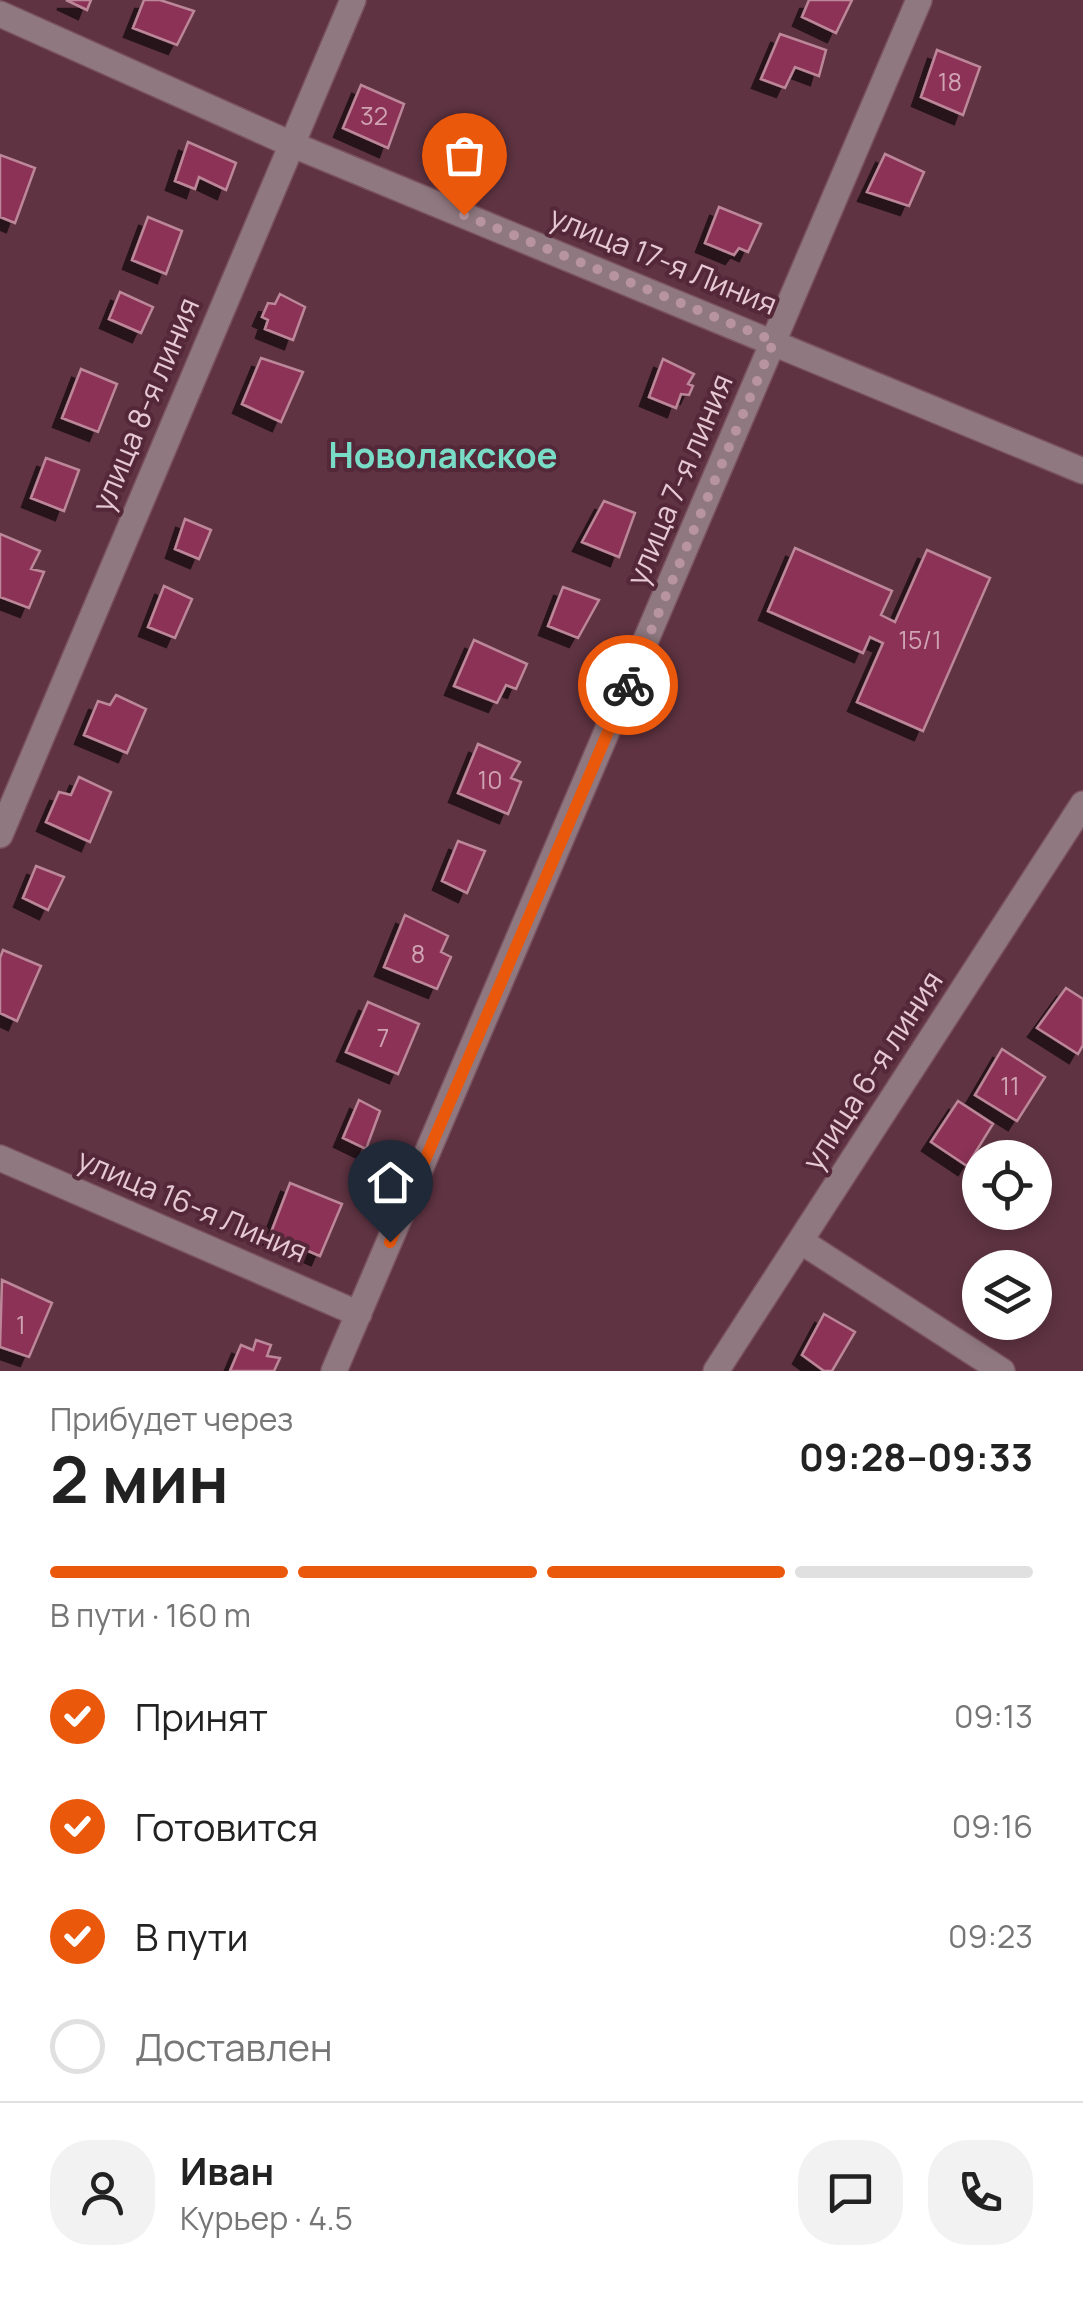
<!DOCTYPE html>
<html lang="ru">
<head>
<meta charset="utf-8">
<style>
	body { margin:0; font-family:Manrope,sans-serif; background:#f2f2f2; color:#222; height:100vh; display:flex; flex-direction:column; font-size:38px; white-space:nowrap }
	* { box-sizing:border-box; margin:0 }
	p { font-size:32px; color:#767676 }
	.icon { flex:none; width:55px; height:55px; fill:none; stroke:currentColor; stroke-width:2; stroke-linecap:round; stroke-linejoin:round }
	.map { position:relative; height:1371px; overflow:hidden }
	.details { display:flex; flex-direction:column; background:#fff; flex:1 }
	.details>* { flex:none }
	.fabs { position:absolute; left:962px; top:1140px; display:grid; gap:20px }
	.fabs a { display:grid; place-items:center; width:90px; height:90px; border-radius:50%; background:#fff; box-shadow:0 5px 15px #0003; font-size:50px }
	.pin { position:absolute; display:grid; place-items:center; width:85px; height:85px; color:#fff; margin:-102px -42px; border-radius:50% 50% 50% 0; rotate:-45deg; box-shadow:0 0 10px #0007 }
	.pin .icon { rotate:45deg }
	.courier { position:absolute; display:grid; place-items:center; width:100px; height:100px; margin:-50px; border:8px solid #ea580c; border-radius:50%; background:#fff; color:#222; box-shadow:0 2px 12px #0007 }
	.overview em { font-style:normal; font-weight:700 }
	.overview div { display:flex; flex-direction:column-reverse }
	.overview { display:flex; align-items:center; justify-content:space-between; height:170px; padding:0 50px }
	h1 { font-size:65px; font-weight:700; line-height:75px }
	.bar { display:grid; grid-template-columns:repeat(4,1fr); gap:15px 10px; align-content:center; height:120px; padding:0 50px }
	.bar i { height:12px; border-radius:8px; background:#e0e0e0 }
	.bar .on { background:#ea580c }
	.bar p { grid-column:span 4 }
	.line { display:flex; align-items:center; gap:25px; padding:0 50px; border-top:2px solid #e0e0e0 }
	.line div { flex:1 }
	.round { display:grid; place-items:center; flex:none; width:105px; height:105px; border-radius:40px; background:#f2f2f2 }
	ol { padding:0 50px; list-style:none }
	li { display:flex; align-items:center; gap:30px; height:110px }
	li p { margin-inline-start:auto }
	li .icon { padding:10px; border-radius:50%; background:#ea580c; color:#fff; stroke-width:4 }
	li:last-child { color:#767676 }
	li i { width:55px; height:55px; border:5px solid #e0e0e0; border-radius:50% }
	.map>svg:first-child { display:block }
</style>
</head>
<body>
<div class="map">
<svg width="1083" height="1371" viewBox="0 0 1083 1371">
	<defs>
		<filter id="shadow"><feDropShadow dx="-9" dy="9" stdDeviation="0" flood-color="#0009"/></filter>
	</defs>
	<rect width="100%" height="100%" fill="#5f3342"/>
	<path fill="#8c3257" stroke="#bc8798" stroke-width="2.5" filter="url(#shadow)" d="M66,0h25l-4,10z
		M144,0h16l34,11 -17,34 -44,-17z
		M809,0h43l-16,33 -34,-16z
		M780,34l46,16 -7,26 -24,-9 -10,21 -24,-9z
		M937,50l43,17 -17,48 -42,-18z
		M361,85l43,19 -16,44 -45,-20z
		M188,142l48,21 -10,27 -27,-13 -4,12 -20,-8z
		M885,154l39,18 -15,34 -42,-14z
		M0,155l35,13 -20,55 -15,-6z
		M719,207l42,17 -13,28 -9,-4 -5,7 -29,-12z
		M148,217l34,14 -16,43 -34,-14z
		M120,292l33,15 -12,26 -32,-14z
		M280,294l25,13 -12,33 -28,-11 3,-9 -6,-3 6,-14 7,1z
		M261,358l42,14 -22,50 -39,-18z
		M663,359l31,15 -6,10 5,2 -4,9 -8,-1 -5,14 -27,-11z
		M81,369l36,15 -19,48 -36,-14z
		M46,458l33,12 -15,41 -33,-13z
		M604,501l31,12 -16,44 -37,-15z
		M185,519l26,11 -12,29 -24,-10z
		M0,534l40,17 -9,18 13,3 -15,36 -29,-11z
		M795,548l97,43 -11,24 14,7 32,-72 63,28 -67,153 -66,-29 26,-59 -13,-6 -7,16 -95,-42z
		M164,586l28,13 -17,39 -27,-11z
		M563,587l36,13 -21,38 -30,-12z
		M474,640l53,24 -11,25 -10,-4 -9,18 -43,-17z
		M116,695l30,14 -19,44 -43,-18 14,-34 12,4z
		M478,744l42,18 -9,16 10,4 -13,32 -50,-21z
		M79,777l32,15 -21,50 -44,-20 13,-30 12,3z
		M458,841l27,10 -18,42 -25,-12z
		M36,866l28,11 -16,33 -25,-12z
		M405,915l43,21 -7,16 10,5 -14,32 -53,-22z
		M3,950l38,16 -24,55 -17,-8v-55z
		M1066,988l17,11v46l-5,9 -41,-26z
		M368,1002l51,22 -21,50 -52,-22z
		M1002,1049l43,28 -28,44 -42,-26z
		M359,1100l21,11 -14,38 -23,-11z
		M958,1101l35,23 -26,42 -36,-24z
		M290,1183l52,21 -22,52 -50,-21z
		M2,1280l50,23 -23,54 -29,-10z
		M824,1314l31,18 -23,39h-8l-22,-16z
		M256,1340l15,5 -4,11 13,2 -6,13h-44l11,-26 12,5z"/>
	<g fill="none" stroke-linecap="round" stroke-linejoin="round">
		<defs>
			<path id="minor" d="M0,14l291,130 792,327
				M0,835l353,-835
				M0,1158l359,156
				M802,1242l200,129
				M334,1371l585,-1371
				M716,1371l367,-567"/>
		</defs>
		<use href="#minor" stroke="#7a515f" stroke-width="28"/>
		<use href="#minor" stroke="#8f787f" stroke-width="25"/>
	</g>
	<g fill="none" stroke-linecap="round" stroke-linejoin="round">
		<path stroke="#b794a0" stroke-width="10" stroke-dasharray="0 18" d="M464,215l310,126 -146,344"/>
		<path stroke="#ea580c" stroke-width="12" d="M390,1242l238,-557"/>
	</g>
	<g text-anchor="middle" stroke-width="8" stroke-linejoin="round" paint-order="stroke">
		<g font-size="25" fill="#d0a3b3">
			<text x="950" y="91">18</text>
			<text x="374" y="125">32</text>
			<text x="920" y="649">15/1</text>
			<text x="490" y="789">10</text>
			<text x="418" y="963">8</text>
			<text x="383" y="1047">7</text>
			<text x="1010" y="1095">11</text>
			<text x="21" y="1334">1</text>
		</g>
		<g font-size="30" fill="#e6c9d2" stroke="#542838">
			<text transform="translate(663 261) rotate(22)" y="10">улица 17-я Линия</text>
			<text transform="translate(146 405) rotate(-67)" y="10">улица 8-я линия</text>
			<text transform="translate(680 480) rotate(-67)" y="10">улица 7-я линия</text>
			<text transform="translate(873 1071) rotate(-57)" y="10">улица 6-я линия</text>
			<text transform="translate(192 1206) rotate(23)" y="10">улица 16-я Линия</text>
		</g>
		<g font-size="35" font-weight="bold" fill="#78dcc7" stroke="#542838">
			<text x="443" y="468">Новолакское</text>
		</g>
	</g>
</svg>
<div class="fabs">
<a><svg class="icon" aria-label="locate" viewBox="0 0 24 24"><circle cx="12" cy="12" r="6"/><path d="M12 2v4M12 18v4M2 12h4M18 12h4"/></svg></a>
<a><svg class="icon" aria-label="layers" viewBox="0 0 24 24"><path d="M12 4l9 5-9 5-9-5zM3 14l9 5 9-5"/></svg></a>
</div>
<div class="pin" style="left:464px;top:215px;background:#ea580c"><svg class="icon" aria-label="bag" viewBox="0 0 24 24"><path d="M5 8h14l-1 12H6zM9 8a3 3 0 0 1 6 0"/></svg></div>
<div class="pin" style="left:390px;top:1242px;background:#1f2937"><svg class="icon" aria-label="home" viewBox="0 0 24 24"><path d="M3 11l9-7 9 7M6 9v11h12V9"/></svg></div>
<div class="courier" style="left:628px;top:685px"><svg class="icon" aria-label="bike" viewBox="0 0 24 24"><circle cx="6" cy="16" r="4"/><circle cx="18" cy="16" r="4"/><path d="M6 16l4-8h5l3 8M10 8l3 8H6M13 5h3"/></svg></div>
</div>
<section class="details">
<div class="overview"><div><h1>2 мин</h1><p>Прибудет через</p></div><em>09:28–09:33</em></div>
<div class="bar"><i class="on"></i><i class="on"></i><i class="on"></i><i></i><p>В пути · 160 m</p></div>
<ol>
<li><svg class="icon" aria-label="check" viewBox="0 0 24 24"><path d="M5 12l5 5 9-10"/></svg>Принят<p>09:13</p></li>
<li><svg class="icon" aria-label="check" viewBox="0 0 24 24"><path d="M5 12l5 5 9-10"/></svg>Готовится<p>09:16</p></li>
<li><svg class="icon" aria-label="check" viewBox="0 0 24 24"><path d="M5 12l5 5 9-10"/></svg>В пути<p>09:23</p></li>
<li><i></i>Доставлен</li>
</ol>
<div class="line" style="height:180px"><a class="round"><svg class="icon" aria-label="person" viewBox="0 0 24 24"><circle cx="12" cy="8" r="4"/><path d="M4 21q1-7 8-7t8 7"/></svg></a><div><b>Иван</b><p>Курьер · 4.5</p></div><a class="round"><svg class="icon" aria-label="chat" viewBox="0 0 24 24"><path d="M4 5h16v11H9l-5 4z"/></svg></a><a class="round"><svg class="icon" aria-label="phone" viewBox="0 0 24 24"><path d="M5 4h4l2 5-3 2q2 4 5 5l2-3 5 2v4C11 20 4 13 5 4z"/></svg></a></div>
</section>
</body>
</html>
